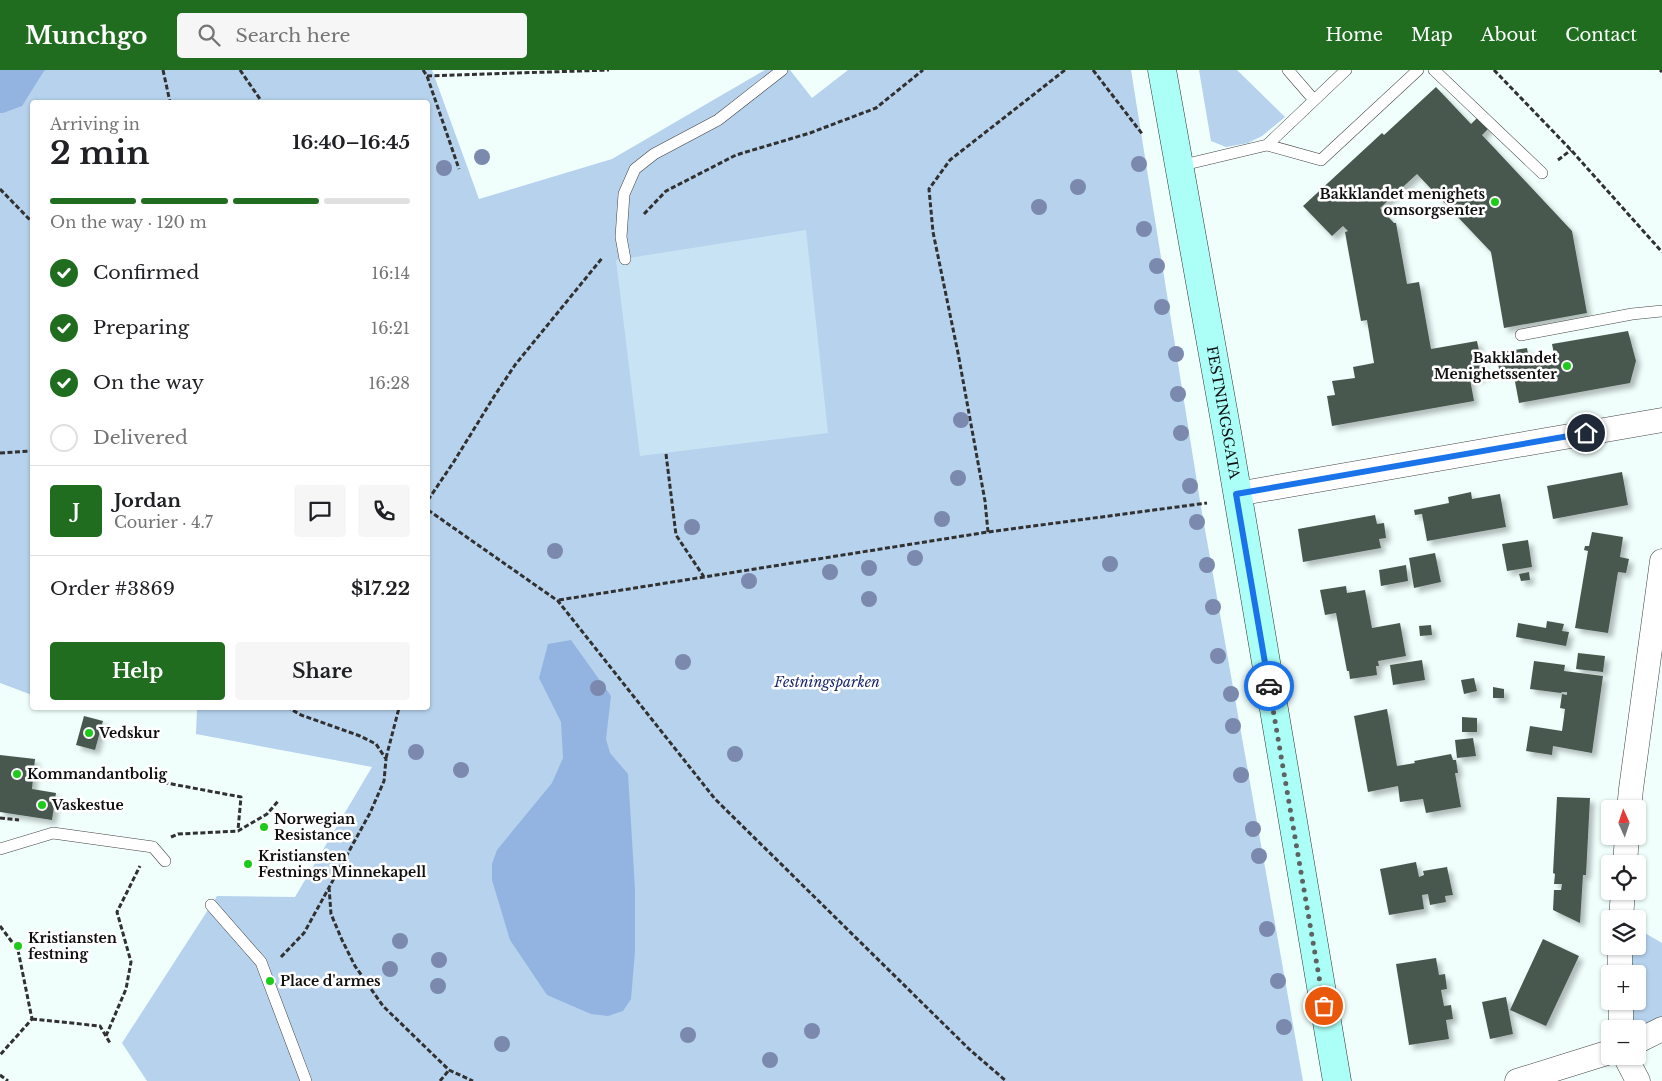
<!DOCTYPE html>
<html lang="en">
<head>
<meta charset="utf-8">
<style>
	body { margin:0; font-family:"Libre Baskerville",serif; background:#f6f6f6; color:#202124; height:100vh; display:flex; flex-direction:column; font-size:19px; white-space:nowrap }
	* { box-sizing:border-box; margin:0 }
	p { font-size:16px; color:#757577 }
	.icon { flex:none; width:28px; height:28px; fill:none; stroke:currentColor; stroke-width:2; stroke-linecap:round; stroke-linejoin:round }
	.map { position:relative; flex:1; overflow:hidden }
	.drawer { position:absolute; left:30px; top:30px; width:400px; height:610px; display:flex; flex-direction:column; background:#fff; border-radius:5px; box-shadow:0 1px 4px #0004 }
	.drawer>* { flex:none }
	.needle { width:32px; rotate:357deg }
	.tools { position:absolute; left:1601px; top:730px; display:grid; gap:10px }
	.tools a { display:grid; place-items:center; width:45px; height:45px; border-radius:5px; background:#fff; box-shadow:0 1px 4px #0004; font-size:25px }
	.pin { position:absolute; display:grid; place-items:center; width:42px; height:42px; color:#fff; margin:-21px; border:2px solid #fff; border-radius:50%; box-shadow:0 1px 5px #0007 }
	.courier { position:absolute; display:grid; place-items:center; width:50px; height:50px; margin:-25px; border:4px solid #1a73e8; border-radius:50%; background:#fff; color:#222; box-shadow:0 1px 6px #0007 }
	.summary em { font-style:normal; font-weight:800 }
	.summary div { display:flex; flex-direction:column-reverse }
	.summary { display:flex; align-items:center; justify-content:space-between; height:85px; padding:0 20px }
	h1 { font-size:32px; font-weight:800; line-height:38px }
	.bar { display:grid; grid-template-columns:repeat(4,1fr); gap:8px 5px; align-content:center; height:60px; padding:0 20px }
	.bar i { height:6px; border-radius:4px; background:#e0e0e0 }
	.bar .on { background:#206d20 }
	.bar p { grid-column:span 4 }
	.line { display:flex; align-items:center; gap:12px; padding:0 20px; border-top:1px solid #e0e0e0 }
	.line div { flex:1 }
	.round { display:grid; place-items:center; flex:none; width:52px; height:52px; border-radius:5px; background:#f6f6f6 }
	ol { padding:0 20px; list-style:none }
	li { display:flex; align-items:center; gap:15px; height:55px }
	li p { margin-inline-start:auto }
	li .icon { padding:5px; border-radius:50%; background:#206d20; color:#fff; stroke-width:4 }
	li:last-child { color:#757577 }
	li i { width:28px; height:28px; border:2px solid #e0e0e0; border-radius:50% }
	.button { display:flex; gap:10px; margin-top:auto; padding:10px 20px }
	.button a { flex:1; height:58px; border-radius:5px; background:#206d20; color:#fff; font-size:20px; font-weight:800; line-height:58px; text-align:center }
	.button a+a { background:#f6f6f6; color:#202124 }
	header { display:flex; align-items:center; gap:30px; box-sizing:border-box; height:70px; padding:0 25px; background:#206d20; color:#fff }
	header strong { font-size:24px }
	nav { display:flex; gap:28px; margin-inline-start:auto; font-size:18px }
	.search { width:350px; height:45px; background:#f6f6f6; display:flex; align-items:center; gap:12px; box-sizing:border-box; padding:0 18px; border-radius:5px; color:#757577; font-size:19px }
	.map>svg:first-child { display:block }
</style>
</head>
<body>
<header>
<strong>Munchgo</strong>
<div class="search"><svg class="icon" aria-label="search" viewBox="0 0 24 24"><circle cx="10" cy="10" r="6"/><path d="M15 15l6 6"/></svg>Search here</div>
<nav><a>Home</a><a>Map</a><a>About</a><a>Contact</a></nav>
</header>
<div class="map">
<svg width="1662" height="1011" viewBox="0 0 1662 1011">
	<defs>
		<filter id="shadow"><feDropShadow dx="4.5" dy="4.5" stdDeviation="2.5" flood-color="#0004"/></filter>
	</defs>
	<rect width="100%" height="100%" fill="#f0fffc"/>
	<path fill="#b6d2ed" d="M0,0h432l47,129 133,-40 153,-89h25l22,28 36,-28h283l70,437 102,574h-1156l-25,-38 95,-147 78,1 77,-130 -176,-33 1,-26h231v-606h-396v593l-32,-12z
		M1199,0h38l48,47 -23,19 -14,7 -22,4 -15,-6z
		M1638,859l24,14v86h-41v-28h17v-27h-18v-28h18z"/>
	<path fill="#93b4e0" d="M0,0h46l-2,1 -22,35 -19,7h-3z
		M571,570l40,56 -5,43 4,14 18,21 7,115v62l-4,48 -8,12 -15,5 -17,-2 -44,-19 -37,-55 -18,-60v-16l5,-14 55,-67 11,-25 -2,-36 -22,-44 9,-34z"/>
	<path fill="#c8e4f4" d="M806,160l22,203 -188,23 -24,-196z"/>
	<path fill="#4a5850" filter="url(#shadow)" d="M1436,17l35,37 7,-7 11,11 -7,7 90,96 15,82 -83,15 -13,-76 -74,-78 -37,34 14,15h2l11,61 12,-2 12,67 46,-8 6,29 -2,1 1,6 -12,2 4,22 -142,25 -5,-30 8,-1 -3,-14 23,-3 -2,-11 21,-4 -7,-43 -6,1 -16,-89 3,-1 -5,-5 -11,10 -29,-30 79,-73 2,2z
		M1628,261l8,30 -6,22 -111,20 -6,-32 -13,3 -4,-21 31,-5 2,11 25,-5 -2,-10z
		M1622,402l6,33 -75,14 -6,-33z
		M1471,422l1,7 28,-5 6,33 -79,14 -5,-27 -7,1 -1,-5 35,-7 -1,-6z
		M1375,445l2,9 7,-1 2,15 -7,1 2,9 -78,14 -5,-33z
		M1592,462l31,5 -3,20 9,2 -3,14 -8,-1 -10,61 -33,-5 13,-77 -4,-1 1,-4h4z
		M1528,470l4,27 -25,4 -5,-27z
		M1435,483l6,29 -27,6 -5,-30z
		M1406,495l2,16 -27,5 -2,-16z
		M1529,502l1,8 -9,1 -2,-7z
		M1346,516l1,7 18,-3 7,38 28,-5 6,33 -28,5 1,5h-3l1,9 -27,4 -1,-8h-2l-11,-58 -11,2 -5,-25z
		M1547,551l17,3 -2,7 7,1 -3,14 -50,-9 2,-14 28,5z
		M1431,555l1,10 -12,1 -1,-10z
		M1578,583l27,3 -2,16 -27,-3z
		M1422,590l3,20 -32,5 -3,-20z
		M1534,591l31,4 -1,6 39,5 -11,77 -39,-7 -1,9 -26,-4 4,-25 32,5 3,-22 -5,-1 2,-14 5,1v-3h-5l-1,1 -31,-4z
		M1474,608l3,13 -13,3 -3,-14z
		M1493,617l11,2v9h-11z
		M1387,639l10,57 18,-3 -1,-2 37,-7 2,6h3l2,13h-3l6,34 -35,6 -3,-14 -23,3 -2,-16 -30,6 -14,-76z
		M84,646l19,5 -8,29 -19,-5z
		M1462,647l15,1v14h-15z
		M1473,668l3,18 -19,2 -2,-18z
		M0,685l35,4 -3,30 24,4 -4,27 -52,-8z
		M1557,727l33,1 -4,77h-3l-3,48 -27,-13 1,-20h7l1,-6h-8l1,-10 -2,-1z
		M1416,792l3,15 5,-2 -1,-4 24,-4 6,28 -8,1 1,6 -16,3 -2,-11 -6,1 2,14 -35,6 -9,-46z
		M1543,869l36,17 -33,70 -36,-16z
		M1436,888l3,17 6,-1 2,15 -6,1 3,16 7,-1 2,14 -7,1 3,19 -40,6 -13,-81z
		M1506,927l7,37 -23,5 -8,-37z"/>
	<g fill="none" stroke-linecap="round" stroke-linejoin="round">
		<defs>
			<path id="service" d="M1288,0l26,30
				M1434,0l108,103
				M1267,75l54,15 97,-90
				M1179,96l88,-21 79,-75
				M625,189l-4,-22 3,-43 11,-25 19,-15 64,-34 64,-50
				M1521,265l111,-21 30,-3
				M0,779l53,-16 100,14 12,14
				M211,835l50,57 45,119"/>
			<path id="minor" d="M1237,424l425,-74
				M1629,739l2,-20 31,-228
				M1625,794l2,-28
				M1621,849l2,-28
				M1620,876v28
				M1621,931v28
				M1638,971l24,-12
				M1625,986l13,25
				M1517,1011l93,-29"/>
			<g id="secondary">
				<path id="s1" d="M1162,0l66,368 109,643"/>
			</g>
		</defs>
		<use href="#service" stroke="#424242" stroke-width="12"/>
		<use href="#minor" stroke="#424242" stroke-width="25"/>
		<use href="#secondary" stroke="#313131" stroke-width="29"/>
		<path stroke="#313131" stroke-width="3" stroke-dasharray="5 2.5" stroke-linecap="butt" d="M163,0l7,32
			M240,0l22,32
			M423,0l4,6 32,93
			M1093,0l50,65
			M1494,0l77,80 91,102
			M1660,0l2,2
			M427,6l182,-6
			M1558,90l13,-10
			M0,119l32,33
			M644,144l22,-23 70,-36 74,-22 66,-25 47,-38
			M0,383l32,-2
			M666,384l10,81 28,42
			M428,430l25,-37 42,-68 20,-30 88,-108
			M428,440l130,91 157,198 254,250 37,32
			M988,462l-3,-31 -27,-148 -25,-121 -4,-43 21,-29 115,-90
			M559,530l429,-68 219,-29
			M386,688l13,-50
			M162,707l-1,5 80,15 -3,33
			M0,748l19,2
			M171,767l7,-3 60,-3 29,-17 12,-14
			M329,817l2,27 11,26 13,26 28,40 66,64 24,11
			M0,856l18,24 14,69 -32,36
			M281,887l23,-24 66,-120 14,-32 2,-22 -10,-15 -16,-8 -59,-21 -12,-7
			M32,949l68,7 10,17
			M106,966l20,-47 5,-27 -14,-50 23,-46
			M0,1005l8,6
			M440,1011l9,-11"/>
		<use href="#service" stroke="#fff" stroke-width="11"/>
		<use href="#minor" stroke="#fff" stroke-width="24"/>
		<use href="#secondary" stroke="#abfff7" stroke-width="28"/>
	</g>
	<g fill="#7a89ad">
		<circle cx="482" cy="87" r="8"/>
		<circle cx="1139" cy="94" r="8"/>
		<circle cx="444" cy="98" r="8"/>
		<circle cx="1078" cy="117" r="8"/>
		<circle cx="1039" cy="137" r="8"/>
		<circle cx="1144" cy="159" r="8"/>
		<circle cx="1157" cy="196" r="8"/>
		<circle cx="1162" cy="237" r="8"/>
		<circle cx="1176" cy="284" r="8"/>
		<circle cx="1178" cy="324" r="8"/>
		<circle cx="961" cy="350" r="8"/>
		<circle cx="1181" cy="363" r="8"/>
		<circle cx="958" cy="408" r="8"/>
		<circle cx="1190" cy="416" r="8"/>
		<circle cx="942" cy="449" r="8"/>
		<circle cx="1197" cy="452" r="8"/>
		<circle cx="692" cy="457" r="8"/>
		<circle cx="555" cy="481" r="8"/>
		<circle cx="915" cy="488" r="8"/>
		<circle cx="1110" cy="494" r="8"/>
		<circle cx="1207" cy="495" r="8"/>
		<circle cx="869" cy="498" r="8"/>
		<circle cx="830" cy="502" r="8"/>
		<circle cx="749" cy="511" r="8"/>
		<circle cx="869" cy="529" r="8"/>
		<circle cx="1213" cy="537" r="8"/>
		<circle cx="1218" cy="586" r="8"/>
		<circle cx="683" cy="592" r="8"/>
		<circle cx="598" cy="618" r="8"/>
		<circle cx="1231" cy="624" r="8"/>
		<circle cx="1233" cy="656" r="8"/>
		<circle cx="416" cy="682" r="8"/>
		<circle cx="735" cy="684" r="8"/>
		<circle cx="461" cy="700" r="8"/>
		<circle cx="1241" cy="705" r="8"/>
		<circle cx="1253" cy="759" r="8"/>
		<circle cx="1259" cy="786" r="8"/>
		<circle cx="1267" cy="859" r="8"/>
		<circle cx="400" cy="871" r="8"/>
		<circle cx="439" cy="890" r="8"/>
		<circle cx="390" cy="899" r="8"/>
		<circle cx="1278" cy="911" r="8"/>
		<circle cx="438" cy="916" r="8"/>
		<circle cx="1284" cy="957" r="8"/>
		<circle cx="812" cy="961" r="8"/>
		<circle cx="688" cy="965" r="8"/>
		<circle cx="502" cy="974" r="8"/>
		<circle cx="770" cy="990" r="8"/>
	</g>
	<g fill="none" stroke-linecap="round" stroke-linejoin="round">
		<path stroke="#5e6362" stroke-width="5" stroke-dasharray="0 9" d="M1269,616l55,320"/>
		<path stroke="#1a73e8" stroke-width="6" d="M1269,616l-33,-192 350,-61"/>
	</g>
	<g fill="#1fcb1a" stroke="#fff" stroke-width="2">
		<circle cx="1495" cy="132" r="5"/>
		<circle cx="1567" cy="296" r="5"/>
		<circle cx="89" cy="663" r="5"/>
		<circle cx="17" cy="704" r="5"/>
		<circle cx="42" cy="735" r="5"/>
		<circle cx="264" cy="757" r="5"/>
		<circle cx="248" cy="794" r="5"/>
		<circle cx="18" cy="876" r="5"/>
		<circle cx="270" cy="911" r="5"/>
	</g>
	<g text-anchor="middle" stroke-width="5" stroke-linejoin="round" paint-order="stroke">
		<g font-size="14" font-weight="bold" fill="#0f0f0f" stroke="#fff" text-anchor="start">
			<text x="1485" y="129" text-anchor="end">Bakklandet menighets<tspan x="1485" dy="16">omsorgsenter</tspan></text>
			<text x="1557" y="293" text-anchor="end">Bakklandet<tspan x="1557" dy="16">Menighetssenter</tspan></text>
			<text x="99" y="668">Vedskur</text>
			<text x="27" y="709">Kommandantbolig</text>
			<text x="52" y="740">Vaskestue</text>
			<text x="274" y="754">Norwegian<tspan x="274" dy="16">Resistance</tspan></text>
			<text x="258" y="791">Kristiansten<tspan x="258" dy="16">Festnings Minnekapell</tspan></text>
			<text x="28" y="873">Kristiansten<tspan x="28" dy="16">festning</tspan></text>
			<text x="280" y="916">Place d'armes</text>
		</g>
		<g font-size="14" fill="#0f0f0f" stroke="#fff">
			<text dy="5" stroke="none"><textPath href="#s1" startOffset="348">FESTNINGSGATA</textPath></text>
		</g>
		<g font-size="14" font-style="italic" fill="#19286d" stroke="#fff">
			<text x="827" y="617">Festningsparken</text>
		</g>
	</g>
</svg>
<div class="tools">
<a><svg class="needle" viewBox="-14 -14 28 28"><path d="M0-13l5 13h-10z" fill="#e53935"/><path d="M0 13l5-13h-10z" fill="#757577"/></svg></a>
<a><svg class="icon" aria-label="locate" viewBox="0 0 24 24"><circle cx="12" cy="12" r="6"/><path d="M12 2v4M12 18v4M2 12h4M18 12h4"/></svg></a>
<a><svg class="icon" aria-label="layers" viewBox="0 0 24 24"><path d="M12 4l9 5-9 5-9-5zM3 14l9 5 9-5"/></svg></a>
<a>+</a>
<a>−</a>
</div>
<div class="pin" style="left:1324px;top:936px;background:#ea580c"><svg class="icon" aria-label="bag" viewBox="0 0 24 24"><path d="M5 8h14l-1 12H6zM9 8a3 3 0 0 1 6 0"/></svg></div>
<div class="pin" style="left:1586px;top:363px;background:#1f2937"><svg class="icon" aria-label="home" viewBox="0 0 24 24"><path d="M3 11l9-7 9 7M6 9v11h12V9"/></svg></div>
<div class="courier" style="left:1269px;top:616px"><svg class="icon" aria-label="car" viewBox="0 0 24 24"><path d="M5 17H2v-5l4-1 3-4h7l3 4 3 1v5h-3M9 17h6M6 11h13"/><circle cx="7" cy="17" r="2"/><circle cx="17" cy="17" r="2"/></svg></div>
<section class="drawer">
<div class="summary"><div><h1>2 min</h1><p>Arriving in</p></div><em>16:40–16:45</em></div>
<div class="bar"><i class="on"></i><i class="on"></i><i class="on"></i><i></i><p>On the way · 120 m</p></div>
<ol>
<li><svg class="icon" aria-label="check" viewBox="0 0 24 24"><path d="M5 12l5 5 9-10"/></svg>Confirmed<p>16:14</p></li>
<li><svg class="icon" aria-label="check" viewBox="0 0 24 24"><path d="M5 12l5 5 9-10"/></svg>Preparing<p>16:21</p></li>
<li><svg class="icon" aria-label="check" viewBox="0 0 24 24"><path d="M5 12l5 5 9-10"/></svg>On the way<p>16:28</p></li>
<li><i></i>Delivered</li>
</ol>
<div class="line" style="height:90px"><b class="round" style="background:#206d20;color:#fff">J</b><div><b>Jordan</b><p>Courier · 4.7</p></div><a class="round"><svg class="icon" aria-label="chat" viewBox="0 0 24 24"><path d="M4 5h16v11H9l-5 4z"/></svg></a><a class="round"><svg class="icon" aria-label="phone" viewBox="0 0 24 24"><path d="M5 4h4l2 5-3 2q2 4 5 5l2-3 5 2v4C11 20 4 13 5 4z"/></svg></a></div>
<div class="line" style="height:65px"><div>Order #3869</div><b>$17.22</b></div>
<div class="button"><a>Help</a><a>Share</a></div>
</section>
</div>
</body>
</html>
